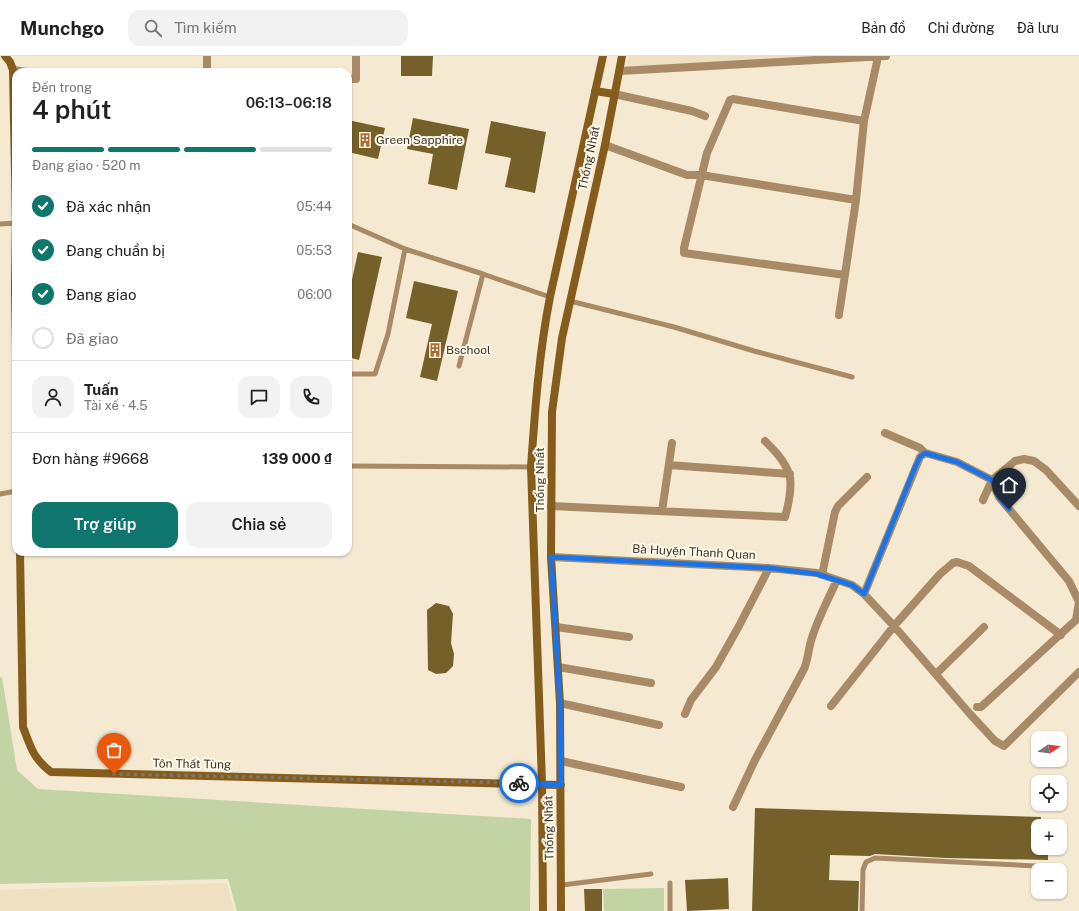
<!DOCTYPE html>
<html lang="vi">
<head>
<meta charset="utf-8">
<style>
	body { margin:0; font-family:"Public Sans",sans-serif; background:#f2f2f2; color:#202124; height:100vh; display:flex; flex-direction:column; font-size:15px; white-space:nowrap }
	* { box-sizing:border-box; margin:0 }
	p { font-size:13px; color:#757577 }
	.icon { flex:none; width:22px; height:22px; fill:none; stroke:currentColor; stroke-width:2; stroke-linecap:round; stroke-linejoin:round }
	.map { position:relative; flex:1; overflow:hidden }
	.details { position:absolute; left:12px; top:12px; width:340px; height:488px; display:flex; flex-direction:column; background:#fff; border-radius:12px; box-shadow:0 1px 3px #0004 }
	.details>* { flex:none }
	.needle { width:26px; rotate:77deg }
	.controls { position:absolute; left:1031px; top:675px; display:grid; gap:8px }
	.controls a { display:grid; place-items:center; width:36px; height:36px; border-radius:8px; background:#fff; box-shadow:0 1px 3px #0004; font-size:20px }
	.pin { position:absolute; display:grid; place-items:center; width:34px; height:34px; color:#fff; margin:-41px -17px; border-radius:50% 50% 50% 0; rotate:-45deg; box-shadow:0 0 4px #0007 }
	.pin .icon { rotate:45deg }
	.courier { position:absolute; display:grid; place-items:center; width:40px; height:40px; margin:-20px; border:3px solid #1a73e8; border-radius:50%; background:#fff; color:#222; box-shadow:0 1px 5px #0007 }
	.headline em { font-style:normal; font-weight:600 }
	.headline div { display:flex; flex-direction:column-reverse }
	.headline { display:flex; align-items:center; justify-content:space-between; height:68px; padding:0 20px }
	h1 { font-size:26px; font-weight:600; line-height:30px }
	.bar { display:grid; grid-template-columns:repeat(4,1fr); gap:6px 4px; align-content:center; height:48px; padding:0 20px }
	.bar i { height:5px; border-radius:3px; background:#e0e0e0 }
	.bar .on { background:#0f766e }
	.bar p { grid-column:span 4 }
	.line { display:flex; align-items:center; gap:10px; padding:0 20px; border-top:1px solid #e0e0e0 }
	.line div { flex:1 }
	.round { display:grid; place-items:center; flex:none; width:42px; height:42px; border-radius:12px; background:#f2f2f2 }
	ol { padding:0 20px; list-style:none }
	li { display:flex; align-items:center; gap:12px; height:44px }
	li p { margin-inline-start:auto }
	li .icon { padding:4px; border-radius:50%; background:#0f766e; color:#fff; stroke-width:4 }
	li:last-child { color:#757577 }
	li i { width:22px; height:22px; border:2px solid #e0e0e0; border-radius:50% }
	.action { display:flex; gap:8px; margin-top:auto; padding:8px 20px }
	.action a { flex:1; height:46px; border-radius:12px; background:#0f766e; color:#fff; font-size:16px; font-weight:600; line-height:46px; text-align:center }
	.action a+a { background:#f2f2f2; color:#202124 }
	header { display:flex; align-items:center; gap:24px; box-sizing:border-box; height:56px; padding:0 20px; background:#fff; border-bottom:1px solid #e0e0e0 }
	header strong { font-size:19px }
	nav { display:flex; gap:22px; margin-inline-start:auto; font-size:14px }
	.search { width:280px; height:36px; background:#f2f2f2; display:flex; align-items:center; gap:10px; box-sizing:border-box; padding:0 14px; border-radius:12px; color:#757577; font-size:15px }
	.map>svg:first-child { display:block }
</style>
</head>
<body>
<header>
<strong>Munchgo</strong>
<div class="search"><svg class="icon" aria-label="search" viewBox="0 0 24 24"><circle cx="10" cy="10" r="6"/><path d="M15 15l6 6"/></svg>Tìm kiếm</div>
<nav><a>Bản đồ</a><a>Chỉ đường</a><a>Đã lưu</a></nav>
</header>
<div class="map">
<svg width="1079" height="855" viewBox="0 0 1079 855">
	<rect width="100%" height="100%" fill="#f5ead1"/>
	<path fill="#eee0c0" d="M629,0h189l-81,7 -110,3z
		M227,827l7,28h-234v-21z"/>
	<path fill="#c2d4a3" d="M2,621l15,93 21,19 493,30 -1,92h-293l-9,-32 -228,5v-206z
		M664,832v23h-60l-1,-22z"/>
	<path fill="#766029" d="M401,0h32l-1,20h-31z
		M413,62l56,11 -12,61 -29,-6 5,-30 -26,-5z
		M348,64l37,8 -7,31 -30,-7z
		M491,65l55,11 -11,61 -30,-6 6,-29 -26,-5z
		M358,196l24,5 -23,103 -11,-3v-59z
		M414,225l44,10 -21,90 -17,-4 12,-53 -26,-6z
		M436,547l13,3 4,8 -2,29 3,11 -1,12 -7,7 -10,1 -8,-4 -1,-60z
		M755,752l286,9v9h-3v22h10v12l-102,-2 -71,-4 -5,2 -40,-1 -1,25 30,1 -1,30h-106z
		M728,822l1,31 -42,2 -2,-31z
		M584,833h18v22h-17z"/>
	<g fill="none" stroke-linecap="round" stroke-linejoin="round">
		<path stroke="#a88b66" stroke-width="5" d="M0,168l16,-1
			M348,168l57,25
			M483,218l67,23
			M570,245l104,26 80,24 98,26
			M348,318h27l13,-40 17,-85 78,25 -24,92
			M348,410l183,1
			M0,438l16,-3
			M562,829l89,-11
			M670,855v-28
			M862,855l1,-41 3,-8 9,-4 181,9"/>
		<path stroke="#a88b66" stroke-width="8" d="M207,0v16
			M13,14l14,2
			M620,15l266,-15
			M348,23h8v-23
			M614,38l78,17 13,5
			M605,89l82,30h14l155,25
			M845,219l-161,-22v-5l23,-95 23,-53 3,-1 131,22
			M839,259l17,-115 8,-79 14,-64
			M885,377l35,15 5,5
			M669,409l121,9
			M983,444l9,-20 23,-19 9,-2 10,2 12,9 33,36
			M551,450l234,11c3,-10 8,-33 4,-43 -4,-13 -15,-24 -24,-33
			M662,455l10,-68
			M551,501l218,11 48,5 35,12 12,9 30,32 76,88 25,27 9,5 75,-74
			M822,519l13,-63 3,-6 29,-29
			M864,538l56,-137 5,-4 4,1 28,8 35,18
			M556,571l73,10
			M558,611l93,16
			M936,618l48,-47
			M560,647l99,22
			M831,650l63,-80 46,-52 13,-11 4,-1 12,4 92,69
			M977,651h4l95,-87 3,-18 -10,-21 -70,-84 -7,-17
			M685,658l6,-14 25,-33 23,-41 30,-58
			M561,705l120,26
			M733,751l22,-47 49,-91c4,-9 4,-18 7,-28 6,-21 17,-41 26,-61"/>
		<path stroke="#865c1d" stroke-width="8" d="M5,0l5,6 3,8 3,152
			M595,35l19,3
			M16,167l-1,65 1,57
			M20,496l3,175c8,21 10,31 28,45l510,13
			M543,855l-1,-128 -11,-316c4,-57 8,-114 19,-170l53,-241
			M561,855l-1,-208 -9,-146 1,-145 10,-74 43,-193 17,-89"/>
	</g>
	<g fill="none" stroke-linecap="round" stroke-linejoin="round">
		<path stroke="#7c7666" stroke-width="4" stroke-dasharray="0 7.2" d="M114,718l405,9"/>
		<path stroke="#1a73e8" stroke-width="5" d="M519,727l42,2 -1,-82 -9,-146 218,11 48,6 35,11 12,9 52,-129 4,-8 5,-4 32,9 35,18 7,17 10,12"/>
	</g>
	<defs>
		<symbol id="building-bare" viewBox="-9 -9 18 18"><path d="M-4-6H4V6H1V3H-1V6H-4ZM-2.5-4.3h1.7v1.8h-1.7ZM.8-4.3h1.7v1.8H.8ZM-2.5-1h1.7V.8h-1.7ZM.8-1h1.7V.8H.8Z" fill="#aa6c32" stroke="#fef8e8" stroke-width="2.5" paint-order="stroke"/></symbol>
	</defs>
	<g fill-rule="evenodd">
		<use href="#building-bare" x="355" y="74" width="20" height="20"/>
		<use href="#building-bare" x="425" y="284" width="20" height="20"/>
	</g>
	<g text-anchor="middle" stroke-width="4" stroke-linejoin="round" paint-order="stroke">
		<g font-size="12" fill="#3b372d" stroke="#fef8e8" text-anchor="start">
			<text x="376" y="88">Green Sapphire</text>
			<text x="446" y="298">Bschool</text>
		</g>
		<g font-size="12" fill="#3b372d" stroke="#fef8e8">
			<text transform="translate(589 102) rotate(-78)" y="4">Thống Nhất</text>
			<text transform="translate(540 424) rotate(-90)" y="4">Thống Nhất</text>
			<text transform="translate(694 496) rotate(3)" y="4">Bà Huyện Thanh Quan</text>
			<text transform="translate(192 708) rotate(1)" y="4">Tôn Thất Tùng</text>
			<text transform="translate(549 772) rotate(-91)" y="4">Thống Nhất</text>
		</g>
	</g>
</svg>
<div class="controls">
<a><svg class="needle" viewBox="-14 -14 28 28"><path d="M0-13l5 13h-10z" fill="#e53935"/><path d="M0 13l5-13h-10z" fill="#757577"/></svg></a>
<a><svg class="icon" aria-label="locate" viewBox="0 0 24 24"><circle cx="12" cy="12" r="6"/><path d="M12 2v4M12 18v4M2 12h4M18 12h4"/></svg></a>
<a>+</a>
<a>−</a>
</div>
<div class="pin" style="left:114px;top:718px;background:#ea580c"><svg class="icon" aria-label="bag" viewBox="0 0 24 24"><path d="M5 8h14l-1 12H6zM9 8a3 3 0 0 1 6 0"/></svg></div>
<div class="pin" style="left:1009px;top:453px;background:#1f2937"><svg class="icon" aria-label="home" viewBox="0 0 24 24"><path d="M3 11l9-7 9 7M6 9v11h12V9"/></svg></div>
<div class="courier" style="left:519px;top:727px"><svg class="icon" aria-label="bike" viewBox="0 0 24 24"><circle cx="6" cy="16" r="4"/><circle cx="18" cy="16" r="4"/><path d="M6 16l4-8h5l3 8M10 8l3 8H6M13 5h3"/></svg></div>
<section class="details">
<div class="headline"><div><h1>4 phút</h1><p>Đến trong</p></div><em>06:13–06:18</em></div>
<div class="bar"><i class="on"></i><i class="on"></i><i class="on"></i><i></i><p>Đang giao · 520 m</p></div>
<ol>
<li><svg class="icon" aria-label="check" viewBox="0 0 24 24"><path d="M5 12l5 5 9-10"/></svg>Đã xác nhận<p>05:44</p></li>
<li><svg class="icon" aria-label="check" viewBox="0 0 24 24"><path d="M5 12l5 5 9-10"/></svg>Đang chuẩn bị<p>05:53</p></li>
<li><svg class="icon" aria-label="check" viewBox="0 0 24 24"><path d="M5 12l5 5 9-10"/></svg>Đang giao<p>06:00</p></li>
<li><i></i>Đã giao</li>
</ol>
<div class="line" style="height:72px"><a class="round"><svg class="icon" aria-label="person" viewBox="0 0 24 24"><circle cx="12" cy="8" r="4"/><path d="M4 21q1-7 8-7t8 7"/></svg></a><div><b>Tuấn</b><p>Tài xế · 4.5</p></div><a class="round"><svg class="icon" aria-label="chat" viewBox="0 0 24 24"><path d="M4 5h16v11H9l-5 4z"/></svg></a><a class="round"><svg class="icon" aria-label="phone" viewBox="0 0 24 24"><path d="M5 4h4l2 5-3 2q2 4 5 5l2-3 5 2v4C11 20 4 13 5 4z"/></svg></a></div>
<div class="line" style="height:52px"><div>Đơn hàng #9668</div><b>139 000 ₫</b></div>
<div class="action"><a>Trợ giúp</a><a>Chia sẻ</a></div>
</section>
</div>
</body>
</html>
